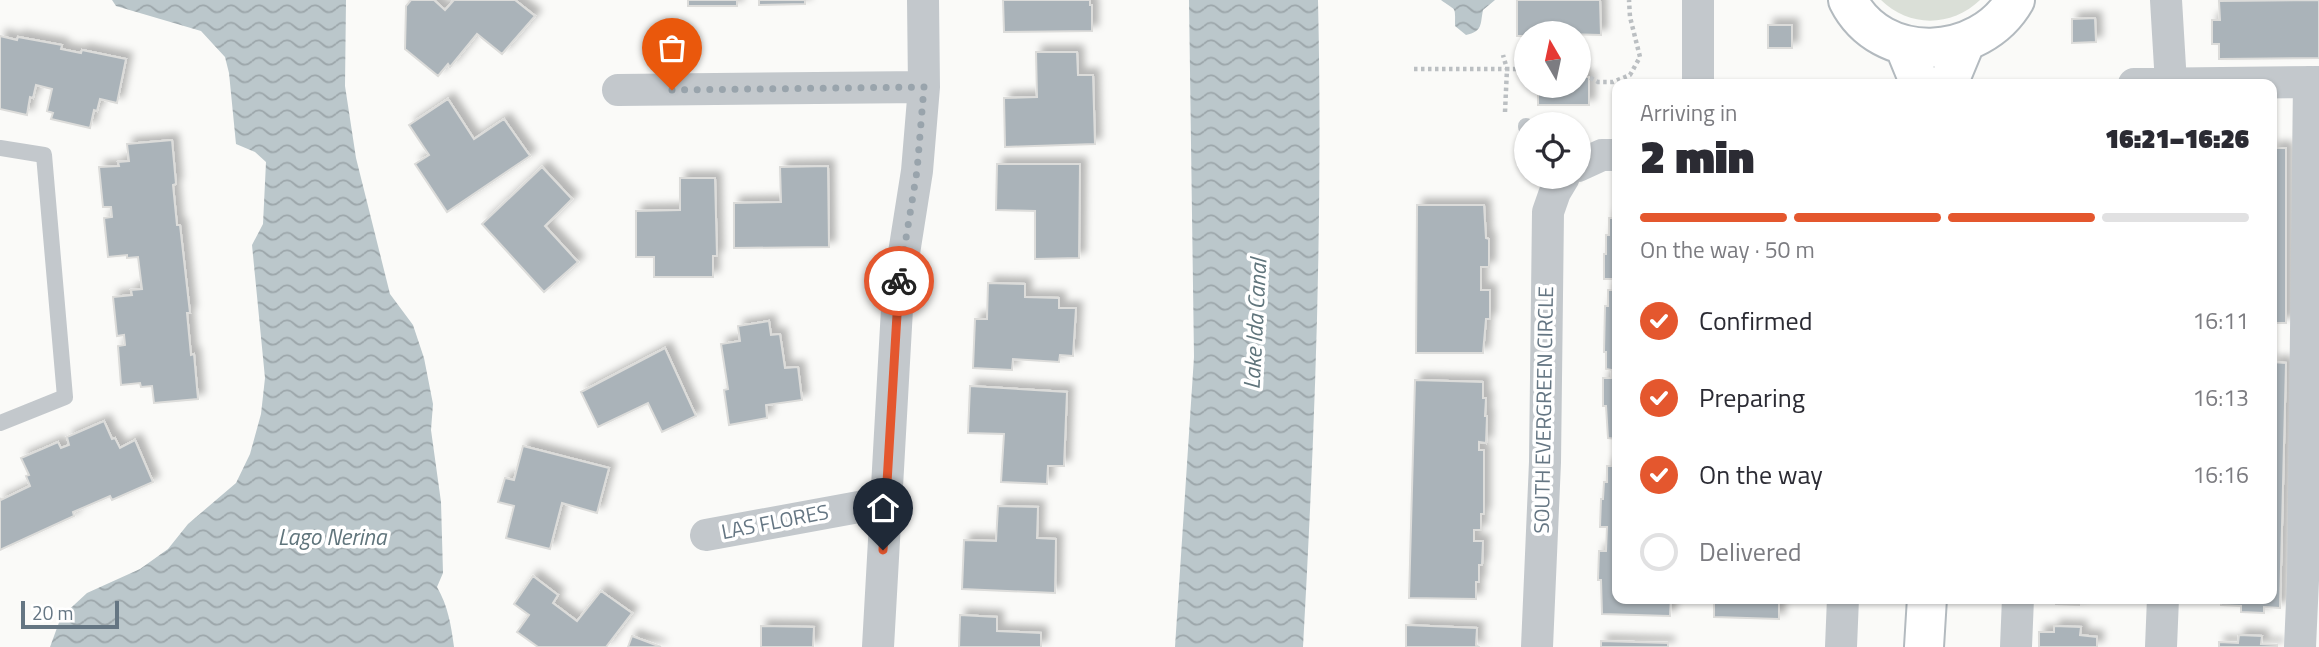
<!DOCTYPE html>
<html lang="en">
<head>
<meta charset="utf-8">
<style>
	body { margin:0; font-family:"Titillium Web",sans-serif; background:#f7f7f7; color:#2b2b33; height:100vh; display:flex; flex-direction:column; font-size:26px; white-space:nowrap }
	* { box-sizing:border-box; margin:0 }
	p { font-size:23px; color:#7c7c81 }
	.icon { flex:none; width:38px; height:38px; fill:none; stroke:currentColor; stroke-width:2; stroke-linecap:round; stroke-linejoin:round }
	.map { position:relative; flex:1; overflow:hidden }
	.sheet { position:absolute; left:1612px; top:79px; width:665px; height:525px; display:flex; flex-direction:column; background:#fff; border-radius:14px; box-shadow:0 2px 5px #0004 }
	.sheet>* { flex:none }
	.needle { width:46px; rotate:351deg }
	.tools { position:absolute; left:1514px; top:21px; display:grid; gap:14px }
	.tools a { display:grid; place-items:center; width:77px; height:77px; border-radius:50%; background:#fff; box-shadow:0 2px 5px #0004; font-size:35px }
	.scale { position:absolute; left:21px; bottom:18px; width:98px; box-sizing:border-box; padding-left:7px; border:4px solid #657683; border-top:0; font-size:19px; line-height:24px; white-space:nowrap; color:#657683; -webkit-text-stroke:5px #fff; paint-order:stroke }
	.pin { position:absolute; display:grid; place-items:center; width:60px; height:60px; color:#fff; margin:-72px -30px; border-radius:50% 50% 50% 0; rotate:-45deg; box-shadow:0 0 7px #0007 }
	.pin .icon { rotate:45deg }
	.courier { position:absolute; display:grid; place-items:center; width:70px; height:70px; margin:-35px; border:5px solid #e4572e; border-radius:50%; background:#fff; color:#222; box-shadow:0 2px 9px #0007 }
	.headline em { font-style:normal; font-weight:800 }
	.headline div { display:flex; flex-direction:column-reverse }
	.headline { display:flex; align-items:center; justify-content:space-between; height:119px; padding:0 28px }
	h1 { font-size:46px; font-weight:800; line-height:52px }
	.bar { display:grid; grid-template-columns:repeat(4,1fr); gap:10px 7px; align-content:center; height:84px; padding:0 28px }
	.bar i { height:9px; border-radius:5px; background:#e1e1e2 }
	.bar .current { background:#e4572e }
	.bar p { grid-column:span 4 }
	ol { padding:0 28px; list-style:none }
	li { display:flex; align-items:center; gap:21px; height:77px }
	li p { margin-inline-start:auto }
	li .icon { padding:7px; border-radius:50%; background:#e4572e; color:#fff; stroke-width:4 }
	li:last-child { color:#7c7c81 }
	li i { width:38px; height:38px; border:4px solid #e1e1e2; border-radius:50% }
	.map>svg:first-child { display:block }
</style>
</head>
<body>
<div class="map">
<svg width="2319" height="647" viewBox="0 0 2319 647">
	<defs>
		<pattern id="water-waves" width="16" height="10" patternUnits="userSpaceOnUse" patternTransform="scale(1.75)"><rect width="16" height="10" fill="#bbc7cb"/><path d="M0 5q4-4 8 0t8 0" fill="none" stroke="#9ca6aa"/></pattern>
		<filter id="shadow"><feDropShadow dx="6" dy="-6" stdDeviation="3.5" flood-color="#0004"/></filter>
	</defs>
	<rect width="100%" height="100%" fill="#fafaf8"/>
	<path fill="#dadfd7" d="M1881,0h99c-28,27 -71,28 -99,0z"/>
	<path fill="url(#water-waves)" d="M112,0h234l-1,86 11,72 34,136 23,31 11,33 9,46 -2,26 10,72 2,71 -6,14c11,19 14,38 17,60h-404l11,-30 26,-24 53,-24 28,-20 20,-25 48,-41 14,-29 11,-40 4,-36 -13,-133 11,-21 3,-62 -11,-10 -19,-8 -7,-71 -4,-16 -24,-26 -85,-25z
		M1189,0h129c5,216 -3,431 -15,647h-128l19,-290z
		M1441,0h54l-12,10c-3,15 0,21 -17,25l-11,-9c0,-21 2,-14 -14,-26z"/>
	<path fill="#aab3b9" stroke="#dcdcda" stroke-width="2" filter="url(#shadow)" d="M411,0h23l11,10 9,-10h61l20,16 -33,38 -25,-20 -27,33 -2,-3 -10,12 -33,-27 1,-43z
		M688,0h49v6h-49z
		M759,0h46v4l-46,1z
		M1003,0h87v5h2v26l-88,1z
		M1517,0h83l1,35 -75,-2v3h-9z
		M2319,0v58l-100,1v-15h-7v-24h8l-1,-19z
		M2095,18l1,24 -24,1v-24z
		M1768,25h24v23h-24z
		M0,36l17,4 1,-3 44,8 -1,4 20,4 1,-3 44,9 -9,44 -17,-4 -3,12 -3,-1 -4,18 -39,-9 2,-6 -6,-2 5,-22 -16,-4 -3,13 -3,-1 -3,18 -27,-6z
		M1036,52h41l1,23h15l2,69 -90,3 -1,-49 33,-1z
		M1578,77h11v28h-51v-19h40z
		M448,99l26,40 30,-20 26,37 -83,56 -32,-48 14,-9 -20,-30z
		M172,140l4,44 -3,1 4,40h3l10,88h-3l4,42 3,-1 4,45 -44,4 -2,-17 -11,1 -1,-4 -19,2 -3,-39 7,-1 -1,-10 -7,1 -4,-39 19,-2 -1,-5 11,-1 -4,-32 -11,1v-3l-19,2 -4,-39 8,-1 -1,-10h-8l-4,-40 20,-1 -1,-4 11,-1 -2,-17z
		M2272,148h14v175h-14z
		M997,164h83l-1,94 -44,1v-48l-39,-1z
		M828,166l1,81 -95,1v-45l47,-1 -1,-35z
		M542,167l30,32 -27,27 33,36 -34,30 -62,-68z
		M680,178h35l2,78h-4v21h-59v-20h-18v-46l44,-1z
		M1417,205h67l2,33 3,1v28h-8v23h9v29h-4l-3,34h-67z
		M1609,218h8v221l-9,-1 -2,-32h-3v-28h8l1,-8 -6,-1v-17h-2l1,-46h3v-16h6l1,-11h-11v-25h2v-19h3z
		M988,283l37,1v13l34,1v10h17l-3,48 -13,-1 -1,7 -46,-3 -1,11 -39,-2 2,-49h12z
		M769,321l2,14 9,-1 5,34 13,-1 4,33 -36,5 1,13 -38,7 -5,-35 4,-1 -7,-45 19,-3 -2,-15z
		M665,348l31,68 -34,16 -14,-29 -50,24 -17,-35z
		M2272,362l14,1 -6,245 -16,-1v6l-23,-1v-6l-20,-1v-7h51z
		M1415,380l68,2v16h3l-1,18h2l-1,27 -7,-1v8h5v64h-3v16h-7v11h9l-1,24h-3v17h-3v17l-67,-1z
		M970,386l97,6 -3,74h-16l-1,18 -46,-2 3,-48 -36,-1z
		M104,421l8,18 3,-1 5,10 15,-8 18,42 -41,18 -2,-4 -37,16 1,4 -74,34v-52l1,2 29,-14 -4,-10 3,-1 -8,-17 37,-16 3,6 8,-3 -2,-8z
		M523,446l86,22 -12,45 -35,-10 -12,46 -44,-11 8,-32 -16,-4 7,-24 9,2z
		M1607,466h10v132h54l-1,18 -68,-2 -1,-34h-3l1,-29h7l1,-24h-7l1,-28h2l1,-17h3z
		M998,506l40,1 -1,31 19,1 -1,54 -93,-4 2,-49 32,1z
		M533,576l25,19 -5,8 24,18 24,-30 31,22 -26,34h-68l-21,-15 12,-17 -15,-11z
		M1714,598h68v4h-3v17l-65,-2z
		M2056,598h23v7l-23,-1z
		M960,615l37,2v14l44,2v14h-82z
		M1406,625l71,3 -1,17 3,2h-73z
		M761,626l53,1 -1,20h-52z
		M2054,626l27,1 -1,8 17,2v10h-58v-15h15z
		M2239,635l23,1 -1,8 16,1v2h-58v-5l19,1z
		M632,636l29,11h-33z
		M1601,641l67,2v4h-67z"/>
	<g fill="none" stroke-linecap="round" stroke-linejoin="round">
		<defs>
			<path id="secondary" d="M1848,0c33,66 132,61 167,0
				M1904,45l16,39
				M1948,84l17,-41
				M1924,647l3,-49"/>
		</defs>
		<use href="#secondary" stroke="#b3babf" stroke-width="42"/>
		<path stroke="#bbbfc2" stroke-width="4.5" stroke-dasharray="3.5 3.5" stroke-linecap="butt" d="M1414,69h93l-4,-14
			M1578,71l20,11h15l17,-7 10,-18 -10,-40 -1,-17
			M1505,112l2,-43h19"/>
		<path stroke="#c3c8cc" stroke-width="16" d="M1526,126v1
			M0,148l44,7 21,242 -65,26"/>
		<path stroke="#c3c8cc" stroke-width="32" d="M2166,0l5,84
			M1698,84v-84
			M2134,84l185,-2
			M618,90l306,-3
			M1578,166l24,-11h15
			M706,535l180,-33
			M878,647l20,-356 19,-120 7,-84 -1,-87
			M1537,647l8,-185 3,-250 7,-20 9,-15
			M1841,647l2,-49
			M2016,647l2,-49
			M2161,647l2,-49
			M2300,647l3,-67 6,-498"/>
		<use href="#secondary" stroke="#fff" stroke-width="38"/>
	</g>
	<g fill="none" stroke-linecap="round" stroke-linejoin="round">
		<path stroke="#99a4ac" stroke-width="7" stroke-dasharray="0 12.6" d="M672,90l252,-3 -7,84 -18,110"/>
		<path stroke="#e4572e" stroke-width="9" d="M883,550l16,-269"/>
	</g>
	<g text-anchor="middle" stroke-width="7" stroke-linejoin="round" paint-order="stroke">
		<g font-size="21" fill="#657683" stroke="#fff">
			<text transform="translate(1544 410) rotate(-89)" y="7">SOUTH EVERGREEN CIRCLE</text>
			<text transform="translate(775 522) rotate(-11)" y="7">LAS FLORES</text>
		</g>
		<g font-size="23" font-style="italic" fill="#60757c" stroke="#fff">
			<text transform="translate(1255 324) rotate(-87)" y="8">Lake Ida Canal</text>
			<text x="332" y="545">Lago Nerina</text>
		</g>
	</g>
</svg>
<div class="tools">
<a><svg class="needle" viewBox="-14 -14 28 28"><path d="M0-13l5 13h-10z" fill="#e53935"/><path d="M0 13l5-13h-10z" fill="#7c7c81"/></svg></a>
<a><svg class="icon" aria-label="locate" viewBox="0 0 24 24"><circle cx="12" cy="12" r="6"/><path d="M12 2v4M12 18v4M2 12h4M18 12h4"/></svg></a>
</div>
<div class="scale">20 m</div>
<div class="pin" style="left:672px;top:90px;background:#ea580c"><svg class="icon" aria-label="bag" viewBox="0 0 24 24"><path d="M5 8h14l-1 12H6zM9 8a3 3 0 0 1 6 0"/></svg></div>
<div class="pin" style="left:883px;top:550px;background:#1f2937"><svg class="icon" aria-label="home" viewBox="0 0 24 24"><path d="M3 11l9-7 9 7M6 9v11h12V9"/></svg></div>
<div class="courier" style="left:899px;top:281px"><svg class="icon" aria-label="bike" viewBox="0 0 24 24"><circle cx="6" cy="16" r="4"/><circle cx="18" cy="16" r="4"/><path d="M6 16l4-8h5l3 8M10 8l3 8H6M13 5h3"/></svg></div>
<section class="sheet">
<div class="headline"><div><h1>2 min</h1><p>Arriving in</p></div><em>16:21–16:26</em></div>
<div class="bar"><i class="current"></i><i class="current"></i><i class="current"></i><i></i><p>On the way · 50 m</p></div>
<ol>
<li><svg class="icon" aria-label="check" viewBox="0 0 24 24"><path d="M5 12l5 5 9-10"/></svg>Confirmed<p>16:11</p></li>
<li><svg class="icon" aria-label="check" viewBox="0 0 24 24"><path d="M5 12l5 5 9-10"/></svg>Preparing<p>16:13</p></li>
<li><svg class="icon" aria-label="check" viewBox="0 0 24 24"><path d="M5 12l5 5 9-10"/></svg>On the way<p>16:16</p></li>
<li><i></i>Delivered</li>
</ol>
</section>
</div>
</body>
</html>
